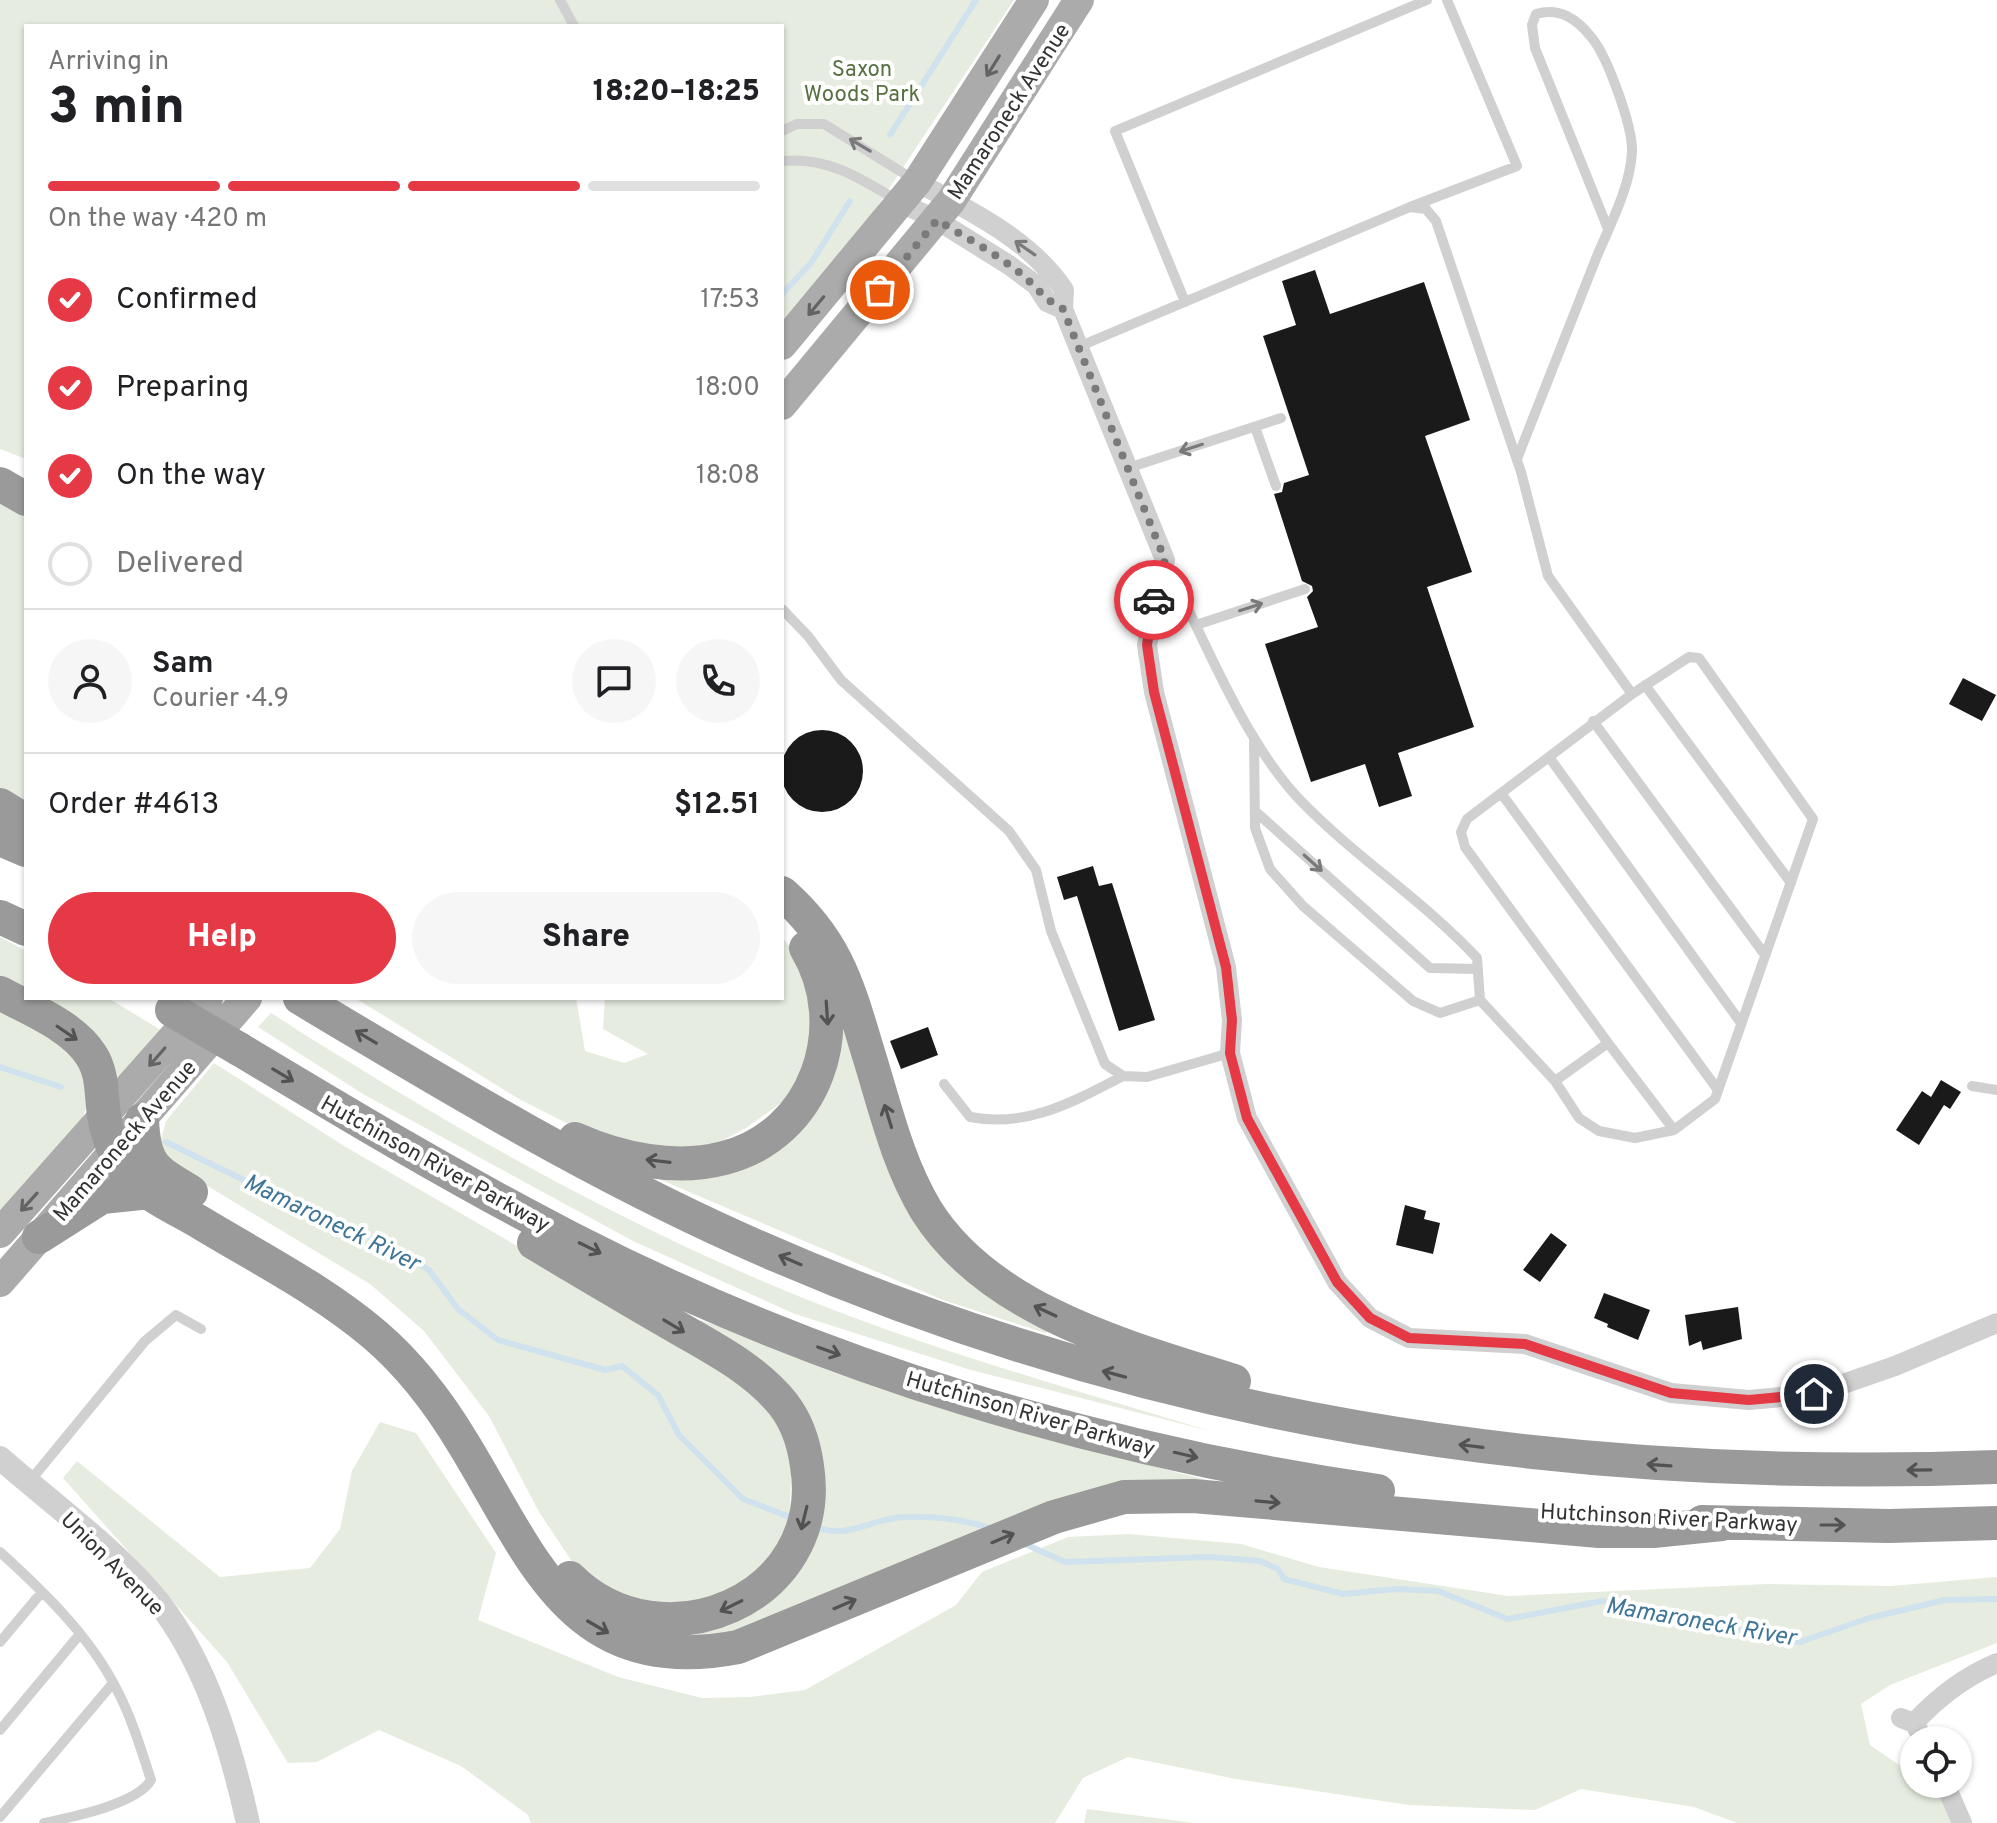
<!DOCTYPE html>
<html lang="en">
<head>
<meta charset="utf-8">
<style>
	body { margin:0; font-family:Overpass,sans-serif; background:#f6f6f6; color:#202124; height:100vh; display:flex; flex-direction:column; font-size:30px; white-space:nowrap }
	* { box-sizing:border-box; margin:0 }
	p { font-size:26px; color:#757577 }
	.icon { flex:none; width:44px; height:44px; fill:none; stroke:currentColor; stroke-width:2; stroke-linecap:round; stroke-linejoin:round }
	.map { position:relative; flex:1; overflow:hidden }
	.side { position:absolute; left:24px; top:24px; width:760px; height:976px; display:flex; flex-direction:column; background:#fff; border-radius:0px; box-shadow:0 2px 6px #0004 }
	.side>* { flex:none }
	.tools { position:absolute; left:1900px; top:1726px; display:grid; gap:16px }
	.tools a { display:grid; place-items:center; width:72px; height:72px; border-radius:50%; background:#fff; box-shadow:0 2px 6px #0004; font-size:40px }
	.pin { position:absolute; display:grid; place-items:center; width:68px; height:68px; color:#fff; margin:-34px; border:4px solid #fff; border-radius:50%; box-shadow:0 2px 8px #0007 }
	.courier { position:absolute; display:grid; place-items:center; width:80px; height:80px; margin:-40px; border:6px solid #e63946; border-radius:50%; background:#fff; color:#222; box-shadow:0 2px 10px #0007 }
	.head em { font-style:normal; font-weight:800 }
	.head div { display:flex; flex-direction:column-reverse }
	.head { display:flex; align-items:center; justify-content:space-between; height:136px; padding:0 24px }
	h1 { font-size:52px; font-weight:800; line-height:60px }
	.bar { display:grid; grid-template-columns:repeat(4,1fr); gap:12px 8px; align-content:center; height:96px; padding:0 24px }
	.bar i { height:10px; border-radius:6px; background:#e0e0e0 }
	.bar .selected { background:#e63946 }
	.bar p { grid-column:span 4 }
	.line { display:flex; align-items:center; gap:20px; padding:0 24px; border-top:2px solid #e0e0e0 }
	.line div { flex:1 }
	.round { display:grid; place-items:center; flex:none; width:84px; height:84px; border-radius:42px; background:#f6f6f6 }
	ol { padding:0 24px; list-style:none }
	li { display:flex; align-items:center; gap:24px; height:88px }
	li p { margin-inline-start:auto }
	li .icon { padding:8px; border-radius:50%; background:#e63946; color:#fff; stroke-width:4 }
	li:last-child { color:#757577 }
	li i { width:44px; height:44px; border:4px solid #e0e0e0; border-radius:50% }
	.primary-button { display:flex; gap:16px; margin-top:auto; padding:16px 24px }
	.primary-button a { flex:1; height:92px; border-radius:48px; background:#e63946; color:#fff; font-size:32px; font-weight:800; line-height:92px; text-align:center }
	.primary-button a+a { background:#f6f6f6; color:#202124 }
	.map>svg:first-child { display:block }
</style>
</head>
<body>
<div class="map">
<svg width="1997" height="1823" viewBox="0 0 1997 1823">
	<rect width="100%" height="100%" fill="#fff"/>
	<path fill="#e6ecdf" d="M0,0h1014l-155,234 -77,92v-300h-756v433l-26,-10z
		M0,496l9,3 17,17v290l-26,-16z
		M0,937l26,14v46l-26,-13z
		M782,937l23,29 12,45 -7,52 -18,32 -46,33 -30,16 -50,6 -78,-16 -69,-35 -164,-101h221l9,53 39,12 24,-9 -45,-25 2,-31h177z
		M28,998h80l56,34 -49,51z
		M0,1007l71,44 21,42 -13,34 -79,87z
		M271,1013c192,123 399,240 614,316 107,38 216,69 325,102l-239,-61 -176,-56 -162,-73 -270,-147 -105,-67z
		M839,1017l52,144 166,165 -12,7 -102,-33 -289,-123 96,-16z
		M214,1063l130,83 357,206 58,40 33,53 -3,83 -37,50 -47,25 -52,5 -42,-14 -36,-28 -36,-54 -50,-96 -65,-85 -54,-47 -202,-122 -8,-18 6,-23z
		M701,1320l224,83 133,39 149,38v6l-492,155 -69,-11 144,-58 18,-151 -110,-94z
		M380,1422l36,11 80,120 -18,67 140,57 84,21 49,-1 54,-7 151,-85 26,-33 86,-35 61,-3 112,10 78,23 189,29 260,-12 123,2 106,-9v66l-107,42 -29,19 9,41 44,30v9h20l14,6 4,33h-215l-43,-16 -113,-18 -46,21 -126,-5 -173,-26 -108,-22 -45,21 -28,45h-524l-3,-8 -67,-49 -82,-36 -62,32 -29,1 -61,-101 -164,-184 14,-17 143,116 90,-9 30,-39 12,-58z
		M1087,1809l107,14h-110z"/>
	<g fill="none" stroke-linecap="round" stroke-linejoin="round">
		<path stroke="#cfe2ee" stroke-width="6" d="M890,135l86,-135
			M782,294l29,-31 39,-62
			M0,1067l61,20
			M166,1142l123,60 91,39 49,29 29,39 40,31 107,30 17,-4 36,29 21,40 64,64 52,20
			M812,1526c39,15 56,-8 93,-9 28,-1 61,3 88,12
			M1025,1544l40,18 144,-5 51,4 18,8 6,10 59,15 53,-5 42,2 70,28 94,-18 71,12 103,27 24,2 69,-24 76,-18 52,-1"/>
	</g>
	<path fill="#1a1a1a" d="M1315,270l15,44 94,-32 46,138 -45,16 47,136 -45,15 47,140 -76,26 14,43 -33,11 -14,-43 -54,18 -46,-138 53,-17 -11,-30 6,-6 -1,-5 -10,-5 -28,-87 8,-2 2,-9 25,-8 -46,-139 33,-11 -14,-44z
		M1963,678l33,17 -14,26 -33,-17z
		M781 771a41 41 0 1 1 82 0a41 41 0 1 1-82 0Z
		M1093,866l6,20 13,-3 43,137 -36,11 -42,-135 -13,4 -7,-23z
		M928,1027l10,28 -37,14 -11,-28z
		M1941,1080l20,12 -11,17 -6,-4 -25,40 -23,-15 26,-39 9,6z
		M1405,1205l21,6 -2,8 16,4 -7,31 -37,-9z
		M1551,1233l16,12 -27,37 -17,-12z
		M1604,1293l46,17 -12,30 -31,-13 1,-3 -14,-6z
		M1738,1307l4,32 -39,11 -2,-9 -12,5 -4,-31z"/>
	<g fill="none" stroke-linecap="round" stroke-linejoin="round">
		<path stroke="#d0d0d0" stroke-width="10" d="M560,0l14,26
			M782,131l15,-7h27l92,57
			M782,161c47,-4 78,17 116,40
			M1410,207l107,-41 -70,-166
			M1185,302l-70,-171 312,-131
			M1078,347l332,-140 16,2 10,12 85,251 27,104 84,118 -165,125 -6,13 4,15 143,196 -53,38 -75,-81 -3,-42c-54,-58 -122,-101 -177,-158 -55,-57 -98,-165 -134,-237
			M1255,427l21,59
			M1517,459c26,-66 52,-132 78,-198 14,-35 35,-72 37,-109 1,-25 -24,-94 -40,-114 -15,-19 -32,-31 -56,-24l-4,11 3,23 73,181
			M1128,468l153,-50
			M782,609l26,27 33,44 168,151 27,39 15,61 54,133 18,12 24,1 83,-24
			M1196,625l109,-36
			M1645,685l146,198
			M1593,721l172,234
			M1254,738l1,90 15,41 33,37 110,95 27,12 40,-13
			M1549,757l192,266
			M1501,793l217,297
			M1255,811l175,157 48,1
			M1608,1043l66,87
			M1555,1081l24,37 20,13 36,7 39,-8 41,-31 98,-280 -114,-161 -10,-1 -57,37
			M944,1084l26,33c57,11 103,-15 153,-41
			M1972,1086l25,4
			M30,1481l115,-140 31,-26 25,14
			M0,1552c43,39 89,83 116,136 15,28 25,61 35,92 -14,24 -79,37 -107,43
			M0,1642l42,-50
			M0,1730l80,-96
			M0,1817l113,-134"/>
		<path stroke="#d0d0d0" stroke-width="20" d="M917,182c53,29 113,57 147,108l-1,19 102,251 -18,85 7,47 72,275 6,53 -2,33 17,65 90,164 33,36 39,20 116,6 146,49 78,7 65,-6 81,-28 102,-43
			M901,203l36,17 72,45 27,20 11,17 16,7
			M1901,1718l13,5 10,17
			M1914,1723c23,-25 52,-47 83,-60
			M1945,1784l17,39"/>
		<path stroke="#d0d0d0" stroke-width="24" d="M0,1458c49,43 119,94 159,145 48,62 72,144 89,220"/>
		<path stroke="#ababab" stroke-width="30" d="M782,345l135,-163 117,-182
			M782,405l169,-204 128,-201
			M0,1233l208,-235
			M0,1282l247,-284"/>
		<path stroke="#9a9a9a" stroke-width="34" d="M0,484l26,15
			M0,805l26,16
			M0,839l26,11
			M782,893c58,51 67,98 89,169 15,50 28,103 55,148 63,101 201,137 308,171
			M0,917l26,12
			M0,993c29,16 73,33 91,62 12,18 10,39 13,60 3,20 13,46 25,62 20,19 48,32 72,46 58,35 121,67 174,112 35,30 64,68 88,108 71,116 109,236 275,204l316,-130 70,-20 69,-1 406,35h54l69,-7
			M300,998c144,86 288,173 442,242 400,179 818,244 1255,227
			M239,1049c110,66 220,132 333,190 251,129 528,212 806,252
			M142,1120c2,45 12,50 49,72
			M575,1139c45,20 100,32 149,19 92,-23 129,-132 82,-210
			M39,1237l63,-40 48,-5
			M534,1243c47,28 94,56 141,83 39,23 80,43 108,78 14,18 21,39 24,62 21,133 -145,203 -237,112
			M1702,1522l187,4 108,-3"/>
		<path stroke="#9a9a9a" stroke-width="34" d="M172,1010l67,39"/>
	</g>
	<defs><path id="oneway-shaft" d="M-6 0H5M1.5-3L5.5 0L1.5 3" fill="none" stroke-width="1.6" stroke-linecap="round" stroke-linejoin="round" transform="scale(2)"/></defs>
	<g stroke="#636363">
		<use href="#oneway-shaft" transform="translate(993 66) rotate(122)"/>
		<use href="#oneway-shaft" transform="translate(816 306) rotate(130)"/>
		<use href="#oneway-shaft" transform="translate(157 1057) rotate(131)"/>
		<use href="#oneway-shaft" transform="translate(29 1202) rotate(132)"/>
	</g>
	<g stroke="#7a7a7a">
		<use href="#oneway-shaft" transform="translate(860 145) rotate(-149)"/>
		<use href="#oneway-shaft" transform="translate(1025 248) rotate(-145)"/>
		<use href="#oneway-shaft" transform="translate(1191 448) rotate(162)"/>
		<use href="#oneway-shaft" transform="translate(1251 607) rotate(-18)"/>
		<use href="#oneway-shaft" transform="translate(1313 863) rotate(42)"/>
	</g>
	<g stroke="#525252">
		<use href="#oneway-shaft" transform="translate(827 1013) rotate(86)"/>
		<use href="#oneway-shaft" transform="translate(67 1033) rotate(34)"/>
		<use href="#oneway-shaft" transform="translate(366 1037) rotate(-149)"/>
		<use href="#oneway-shaft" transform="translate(283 1075) rotate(31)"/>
		<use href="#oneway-shaft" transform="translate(888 1116) rotate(-107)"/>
		<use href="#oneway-shaft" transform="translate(658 1161) rotate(-173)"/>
		<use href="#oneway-shaft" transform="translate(590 1248) rotate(26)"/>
		<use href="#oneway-shaft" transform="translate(790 1260) rotate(-157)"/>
		<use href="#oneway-shaft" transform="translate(1045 1311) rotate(-155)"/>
		<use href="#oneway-shaft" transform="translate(674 1326) rotate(31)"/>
		<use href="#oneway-shaft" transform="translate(829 1351) rotate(20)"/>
		<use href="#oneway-shaft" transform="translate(1114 1374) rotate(-165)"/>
		<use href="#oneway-shaft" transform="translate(1471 1446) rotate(-173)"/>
		<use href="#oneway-shaft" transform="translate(1186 1455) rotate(13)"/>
		<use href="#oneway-shaft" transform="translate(1659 1465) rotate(-176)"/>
		<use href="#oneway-shaft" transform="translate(1919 1470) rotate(179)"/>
		<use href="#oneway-shaft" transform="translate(1268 1502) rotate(5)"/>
		<use href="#oneway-shaft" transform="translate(804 1518) rotate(104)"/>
		<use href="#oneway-shaft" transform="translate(1833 1525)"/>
		<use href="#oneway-shaft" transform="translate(1003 1538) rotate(-23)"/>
		<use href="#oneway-shaft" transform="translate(845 1604) rotate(-23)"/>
		<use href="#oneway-shaft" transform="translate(731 1606) rotate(154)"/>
		<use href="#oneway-shaft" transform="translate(598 1627) rotate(30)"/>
	</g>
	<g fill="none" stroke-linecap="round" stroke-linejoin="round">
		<path stroke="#7a7a7a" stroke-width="8" stroke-dasharray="0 14.4" d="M880,290l57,-70c26,16 55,31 79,50 18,13 28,30 47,39l102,251 -11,40"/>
		<path stroke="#e63946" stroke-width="10" d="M1154,600l-7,45 7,47 72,275 6,53 -2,33 17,65 90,164 33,36 39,20 116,6 146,49 78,7 65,-6"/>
	</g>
	<g text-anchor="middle" stroke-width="8" stroke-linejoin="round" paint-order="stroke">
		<g font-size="22" fill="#56703f" stroke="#fff">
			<text x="862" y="76">Saxon<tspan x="862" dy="25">Woods Park</tspan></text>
		</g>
		<g font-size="22" fill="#333" stroke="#fff">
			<text transform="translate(1008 111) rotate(-57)" y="8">Mamaroneck Avenue</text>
			<text transform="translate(124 1140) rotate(-49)" y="8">Mamaroneck Avenue</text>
			<text transform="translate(436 1163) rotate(29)" y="8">Hutchinson River Parkway</text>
			<text transform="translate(1031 1413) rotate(16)" y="8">Hutchinson River Parkway</text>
			<text transform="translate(1669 1517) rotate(3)" y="8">Hutchinson River Parkway</text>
			<text transform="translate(113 1563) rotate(45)" y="8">Union Avenue</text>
		</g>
		<g font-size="24" font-style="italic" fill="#3f7597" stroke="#fff">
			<text transform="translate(332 1222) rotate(26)" y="8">Mamaroneck River</text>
			<text transform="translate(1701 1621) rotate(10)" y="8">Mamaroneck River</text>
		</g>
	</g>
</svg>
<div class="tools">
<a><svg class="icon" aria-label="locate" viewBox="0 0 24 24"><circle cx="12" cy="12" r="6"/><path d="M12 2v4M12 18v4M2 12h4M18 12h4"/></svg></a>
</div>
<div class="pin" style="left:880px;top:290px;background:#ea580c"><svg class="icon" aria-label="bag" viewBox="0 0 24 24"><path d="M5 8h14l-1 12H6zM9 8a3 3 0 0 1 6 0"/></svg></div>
<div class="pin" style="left:1814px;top:1394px;background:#1f2937"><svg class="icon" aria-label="home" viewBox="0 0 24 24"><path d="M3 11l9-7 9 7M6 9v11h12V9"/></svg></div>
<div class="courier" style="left:1154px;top:600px"><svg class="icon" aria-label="car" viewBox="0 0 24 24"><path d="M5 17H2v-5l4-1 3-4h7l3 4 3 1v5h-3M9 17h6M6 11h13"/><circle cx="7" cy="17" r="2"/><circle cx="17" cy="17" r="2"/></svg></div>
<section class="side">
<div class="head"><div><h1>3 min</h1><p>Arriving in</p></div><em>18:20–18:25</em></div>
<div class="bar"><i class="selected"></i><i class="selected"></i><i class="selected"></i><i></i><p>On the way · 420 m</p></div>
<ol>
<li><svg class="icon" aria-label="check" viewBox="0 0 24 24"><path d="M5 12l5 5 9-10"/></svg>Confirmed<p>17:53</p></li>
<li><svg class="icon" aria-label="check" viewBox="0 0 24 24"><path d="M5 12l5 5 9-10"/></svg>Preparing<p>18:00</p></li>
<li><svg class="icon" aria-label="check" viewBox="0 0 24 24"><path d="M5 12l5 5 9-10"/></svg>On the way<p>18:08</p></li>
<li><i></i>Delivered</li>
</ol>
<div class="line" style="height:144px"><a class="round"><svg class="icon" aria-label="person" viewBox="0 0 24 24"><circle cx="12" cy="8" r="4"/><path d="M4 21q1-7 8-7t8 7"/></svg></a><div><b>Sam</b><p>Courier · 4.9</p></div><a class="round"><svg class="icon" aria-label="chat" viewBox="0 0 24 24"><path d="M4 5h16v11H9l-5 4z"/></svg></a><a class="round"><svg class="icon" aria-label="phone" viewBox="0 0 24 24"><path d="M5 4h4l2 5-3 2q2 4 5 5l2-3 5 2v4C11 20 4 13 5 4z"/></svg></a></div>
<div class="line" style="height:104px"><div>Order #4613</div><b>$12.51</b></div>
<div class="primary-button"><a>Help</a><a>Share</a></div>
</section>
</div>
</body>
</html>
